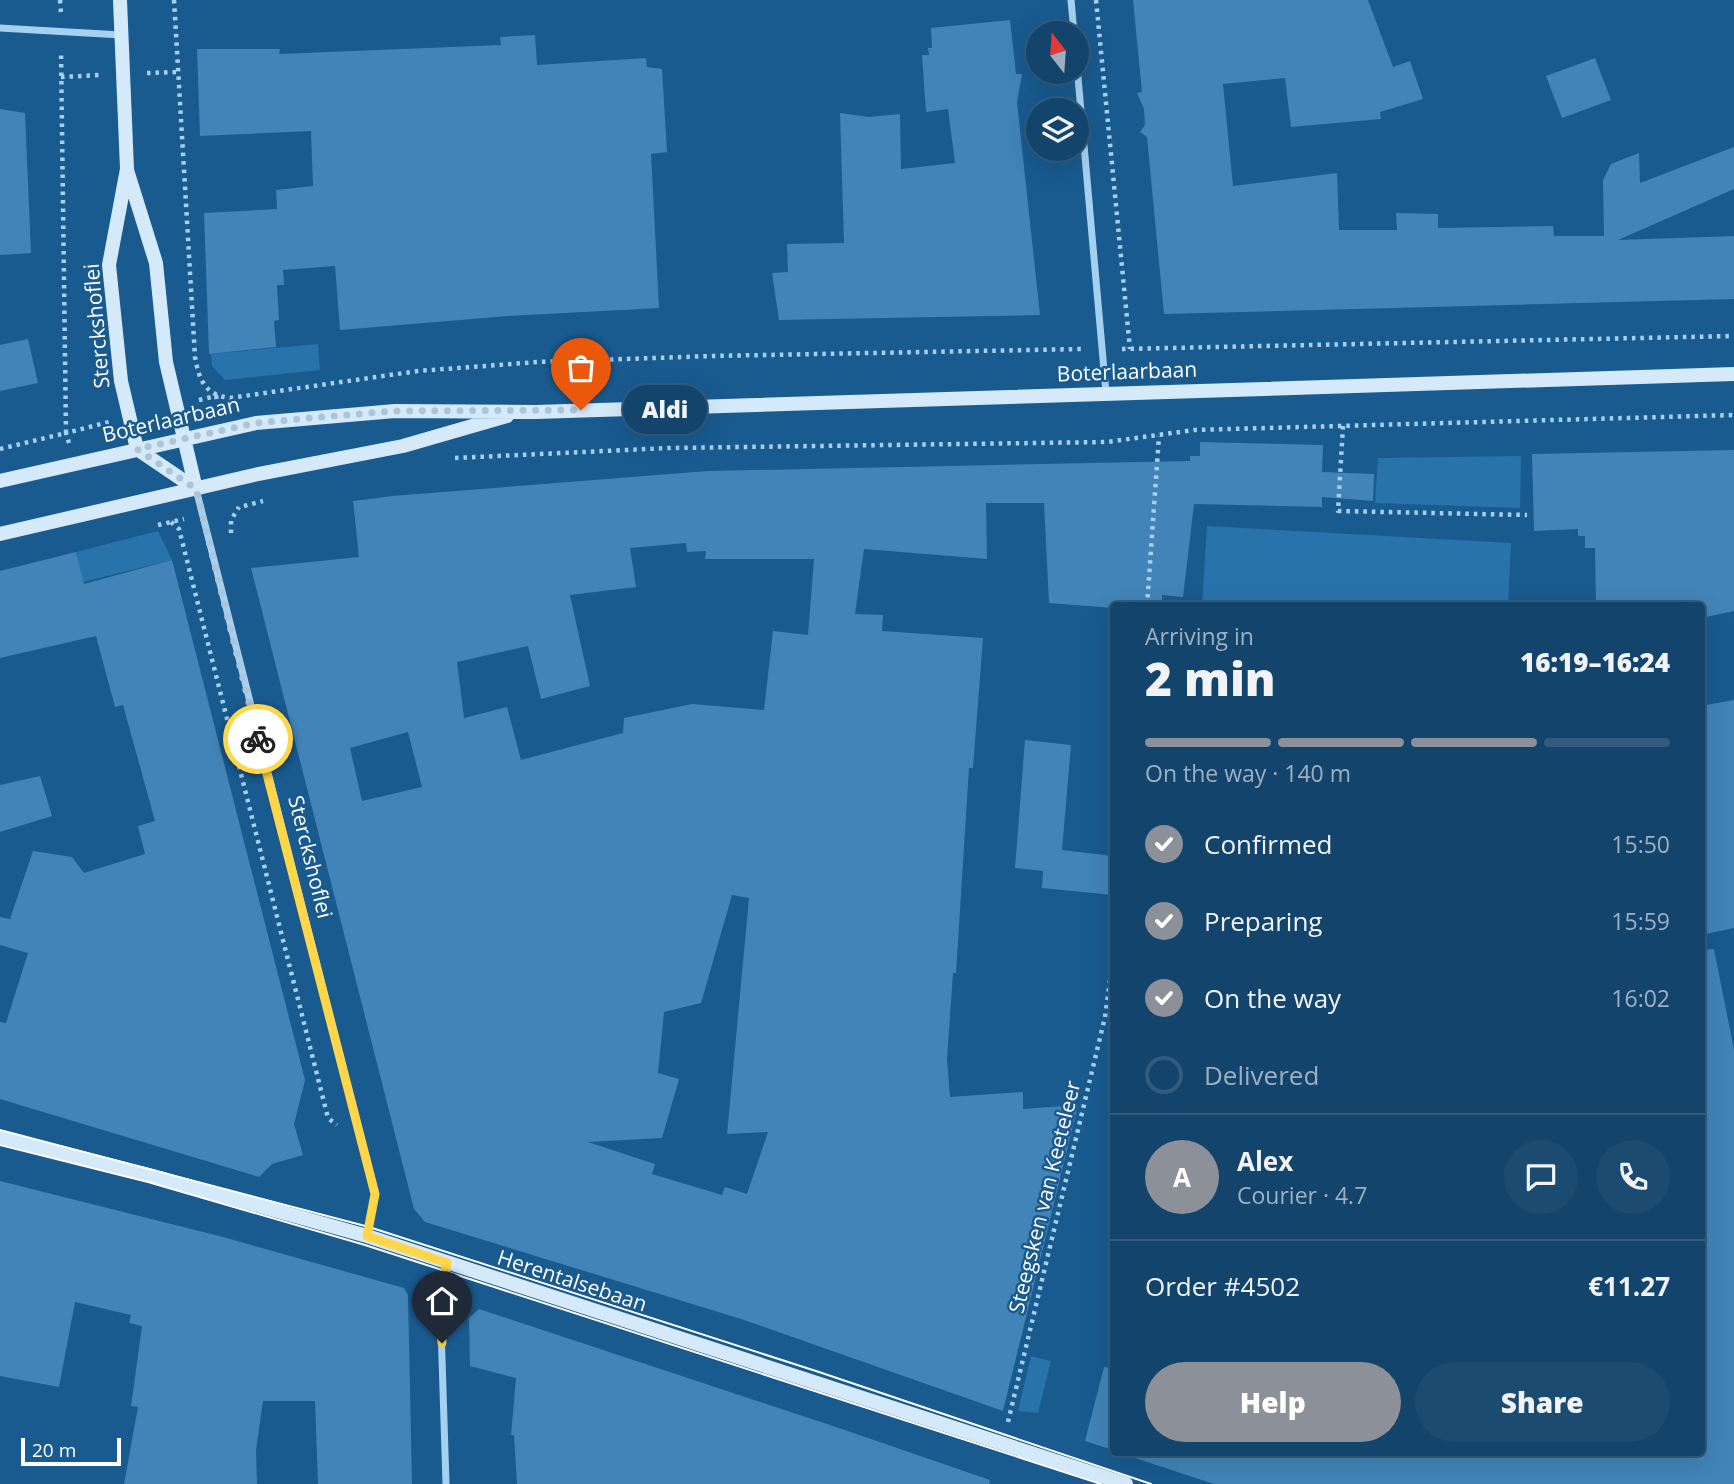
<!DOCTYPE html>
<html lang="en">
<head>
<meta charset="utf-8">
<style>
	body { margin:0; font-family:"Open Sans",sans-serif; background:#1c4b71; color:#f1f3f6; height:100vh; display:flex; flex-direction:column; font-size:26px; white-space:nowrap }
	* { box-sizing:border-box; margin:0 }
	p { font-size:23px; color:#9db0c1 }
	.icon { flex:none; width:38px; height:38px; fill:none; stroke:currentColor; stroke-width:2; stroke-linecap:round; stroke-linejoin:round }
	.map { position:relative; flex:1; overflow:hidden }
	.drawer { position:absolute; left:1110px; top:602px; width:595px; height:854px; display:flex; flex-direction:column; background:#13446b; border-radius:7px; box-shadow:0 7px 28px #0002,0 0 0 2px #325c7e }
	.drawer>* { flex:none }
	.needle { width:46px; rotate:343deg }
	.controls { position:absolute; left:1026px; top:21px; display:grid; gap:14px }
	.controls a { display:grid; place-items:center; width:63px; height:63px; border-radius:50%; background:#13446b; box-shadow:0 7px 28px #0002,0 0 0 2px #325c7e; font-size:35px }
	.scale { position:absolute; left:21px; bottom:18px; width:100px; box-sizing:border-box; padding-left:7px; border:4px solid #fff; border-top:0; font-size:19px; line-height:24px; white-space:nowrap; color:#fff; -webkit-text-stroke:5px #195a8f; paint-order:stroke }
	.pin { position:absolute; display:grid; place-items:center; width:60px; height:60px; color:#fff; margin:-72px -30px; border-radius:50% 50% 50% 0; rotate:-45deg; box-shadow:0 0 7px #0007 }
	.pin .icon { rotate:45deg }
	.courier { position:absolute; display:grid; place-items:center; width:70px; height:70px; margin:-35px; border:5px solid #ffd54a; border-radius:50%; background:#fff; color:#222; box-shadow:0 2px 9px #0007 }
	.bubble { position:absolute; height:49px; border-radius:24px; background:#13446b; box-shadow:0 7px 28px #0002,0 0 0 2px #325c7e; font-size:23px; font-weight:800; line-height:49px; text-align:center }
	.headline em { font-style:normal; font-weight:800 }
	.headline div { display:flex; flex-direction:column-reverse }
	.headline { display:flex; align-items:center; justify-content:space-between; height:119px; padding:0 35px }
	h1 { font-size:46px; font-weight:800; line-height:52px }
	.bar { display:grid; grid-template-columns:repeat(4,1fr); gap:10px 7px; align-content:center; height:84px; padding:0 35px }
	.bar i { height:9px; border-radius:5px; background:#325c7e }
	.bar .selected { background:#8c9099 }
	.bar p { grid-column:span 4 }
	.line { display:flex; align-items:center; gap:18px; padding:0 35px; border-top:2px solid #325c7e }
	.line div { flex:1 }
	.round { display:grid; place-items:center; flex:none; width:74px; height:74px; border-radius:37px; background:#1c4b71 }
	ol { padding:0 35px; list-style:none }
	li { display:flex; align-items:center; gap:21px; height:77px }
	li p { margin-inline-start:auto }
	li .icon { padding:7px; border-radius:50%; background:#8c9099; color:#fff; stroke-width:4 }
	li:last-child { color:#9db0c1 }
	li i { width:38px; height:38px; border:4px solid #325c7e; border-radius:50% }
	.button { display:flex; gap:14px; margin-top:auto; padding:14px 35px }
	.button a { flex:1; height:80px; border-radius:42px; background:#8c9099; color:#fff; font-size:28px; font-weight:800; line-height:80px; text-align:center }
	.button a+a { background:#1c4b71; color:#f1f3f6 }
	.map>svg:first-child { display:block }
</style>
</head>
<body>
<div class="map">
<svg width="1734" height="1484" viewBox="0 0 1734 1484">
	<rect width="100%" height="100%" fill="#195a8f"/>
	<path fill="#2973ab" d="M318,344l2,26 -95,10 -13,-14 -1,-12z
		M1521,456l-1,52 -145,-5 3,-45z
		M1207,526l304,17 -3,62h-306z
		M158,531l14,29 -89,22 -7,-30z
		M1031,1356l20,5 -13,52 -20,-2z"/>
	<path fill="#4284b7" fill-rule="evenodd" d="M1133,0h235l25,67 17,-6 13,38 -43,13 1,7 -90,8 -6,-49 -62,6 10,102 104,-13 2,57h58l-1,-17 42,1v14l115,-2 1,10h50l-1,-56 8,-16 28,-11 1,30 94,-36v42l-116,51 116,-4v63l-570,15 -17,-177 -7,-5 5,-7 -1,-16 -7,-16 5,-1z
		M1010,20l6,54h6l-5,28 23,213 -261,5 -7,-47 16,-1 -1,-28 57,-1 -4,-130 29,4 31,-3 1,55 54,-6 -7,-54 -22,3 -4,-57h7l-1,-7h4l-1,-20z
		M535,35l2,30 109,-7 1,9 15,2 5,83 -16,2 8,154 -151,8 -168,14 -5,-64 -52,4 1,15h-7l2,35 -5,1 2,26 -67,7 -5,-141 73,-4 -1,-19 37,-4 -2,-55 -111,5 -3,-87h83l-1,5 222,-9 -1,-8z
		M1595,58l16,42 -49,18 -16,-42z
		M0,109l25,4 6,140 -31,2z
		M28,339l10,44 -38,8v-46z
		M1200,442l123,3 -1,27 52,2 -1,27 -51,-4v10l-128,-3 -11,93 -21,-2v11l-49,2 -64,-5 -5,-100h-58l1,56 -123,-10 -9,65 28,1 -1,16 101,7 -10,130h-4l-13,205h-3l-6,86 3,38 73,-5v17l55,-4 -75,306 -262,-92 -316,-97 -11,-13 -163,-641 108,-11 -6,-56 39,-5 316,-25 482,-10v-5h10zM686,543l1,9 19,-1 -1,8h109l-6,76 -35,-4 -9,79 -72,-6 -68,14 -1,15 -102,27 -14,-53 -43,11 -7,-56 71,-16 13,53 49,-13 -20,-91 66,-8 -6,-39zM408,732l14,55 -60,14 -12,-53zM732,895l17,3 -22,236 41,-2 -21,62 -22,-7 -3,8 -70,-21 3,-10 -67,-22 74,-4 17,-59 -21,-6 6,-61 37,-9z
		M1734,450v161l-33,7v-12h-105l-1,-58h-10v-12h-7v-7l-44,2 -2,-77z
		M76,552l8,32 88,-24 133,520 -11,44 9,31 -31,9 -13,13 -259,-78v-77l6,1 22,-70 -28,-8v-28l10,2 23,-68 39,6 12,16 61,-19 -7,-28 17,-5 -32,-116 -8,2 -19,-71 -96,22v-87z
		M1734,700v228l-33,7v-229z
		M1025,740l46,5 -9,105 51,6v39l-71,-7 1,-17 -28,-3z
		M40,776l12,40 -52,16v-47z
		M1714,949l20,101v434h-520l-79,-26 1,-6h565v-502z
		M0,1181l223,56 181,51 4,7 4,189h-94l-3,-83h-52l-7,49 1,34h-133l14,-77 -7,-1 11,-80 -13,-3 2,-8 -56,-13 -16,85 -59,-11z
		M479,1309l360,119 151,52 -1,4h-472l-3,-49h-3l5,-57 -46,-12 -1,-48z
		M1104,1367l9,1v82l-28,-9z"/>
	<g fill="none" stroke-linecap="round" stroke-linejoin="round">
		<path stroke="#a6d0ef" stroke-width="4.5" stroke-dasharray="3.5 5" stroke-linecap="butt" d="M60,0l1,14
			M174,0l21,357c4,23 10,38 35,41l188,-27 120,-9 174,-6 370,-7
			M1096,0l34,349
			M147,73l31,-1
			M61,77l39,-2
			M1122,349l612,-13
			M199,400l17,-4 3,12
			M1343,426l-5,85 189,4
			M69,443l-3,-10 43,-11
			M0,449l66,-16 -5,-382
			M455,458l214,-10 438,-6 87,-12 540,-15
			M244,506l19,-5
			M171,522l8,7 149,589 9,7
			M158,525l26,-6
			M231,533v-13l8,-13
			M1147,606l12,-170
			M1008,1422l97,-405 8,-59"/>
		<path stroke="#a6d0ef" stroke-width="7" d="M1071,0l3,33
			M0,28l121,7
			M1076,55l30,338
			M196,489l179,705 -8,42
			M446,1484l-6,-189 7,-32"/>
		<path stroke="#d4e9fa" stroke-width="14" d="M120,0l7,169 -18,96 12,116 16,68 59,40
			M127,170l29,93 10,99 30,127
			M0,481l256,-58 139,-12 141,1 1198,-38
			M0,534l254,-59 149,-29 104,-30
			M0,1137l149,38 218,61 759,248"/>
		<path stroke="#fff" stroke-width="2" d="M0,1130l369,97 450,145 332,112
			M0,1145l148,37 217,63 736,239"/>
	</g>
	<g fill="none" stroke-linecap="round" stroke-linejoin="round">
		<path stroke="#aec5d8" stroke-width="7" stroke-dasharray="0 12.6" d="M258,739l-62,-250 -59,-40 119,-26 65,-6 74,-6 186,-1"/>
		<path stroke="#ffd54a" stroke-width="9" d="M258,739l117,455 -8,42 80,27 -7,32 2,48"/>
	</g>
	<g text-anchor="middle" stroke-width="5" stroke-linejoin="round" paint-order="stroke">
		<g font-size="21" fill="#fff" stroke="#195a8f">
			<text transform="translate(97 326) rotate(-95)" y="7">Sterckshoflei</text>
			<text transform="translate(1127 372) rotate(-2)" y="7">Boterlaarbaan</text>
			<text transform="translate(171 420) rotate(-13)" y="7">Boterlaarbaan</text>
			<text transform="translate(310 857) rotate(76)" y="7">Sterckshoflei</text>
			<text transform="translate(1045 1197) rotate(-76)" y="7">Steegsken van Keeteleer</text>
			<text transform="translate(572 1281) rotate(18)" y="7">Herentalsebaan</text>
		</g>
	</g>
</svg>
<div class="controls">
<a><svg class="needle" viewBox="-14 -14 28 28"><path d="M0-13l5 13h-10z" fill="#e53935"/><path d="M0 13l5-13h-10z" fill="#9db0c1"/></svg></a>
<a><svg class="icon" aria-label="layers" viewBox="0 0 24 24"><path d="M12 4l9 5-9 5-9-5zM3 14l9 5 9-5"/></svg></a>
</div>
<div class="scale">20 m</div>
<div class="pin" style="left:581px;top:410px;background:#ea580c"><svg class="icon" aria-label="bag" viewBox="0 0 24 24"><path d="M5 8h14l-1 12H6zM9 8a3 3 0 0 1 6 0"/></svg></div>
<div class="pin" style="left:442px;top:1343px;background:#1f2937"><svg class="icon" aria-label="home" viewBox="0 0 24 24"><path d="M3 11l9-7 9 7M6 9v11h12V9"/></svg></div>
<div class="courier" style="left:258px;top:739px"><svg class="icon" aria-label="bike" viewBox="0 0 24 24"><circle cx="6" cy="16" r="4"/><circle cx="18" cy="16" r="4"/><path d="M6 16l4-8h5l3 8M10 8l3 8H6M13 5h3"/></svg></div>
<div class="bubble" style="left:623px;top:385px;width:84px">Aldi</div>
<section class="drawer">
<div class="headline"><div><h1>2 min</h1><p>Arriving in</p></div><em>16:19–16:24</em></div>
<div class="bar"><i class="selected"></i><i class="selected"></i><i class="selected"></i><i></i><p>On the way · 140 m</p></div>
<ol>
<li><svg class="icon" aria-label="check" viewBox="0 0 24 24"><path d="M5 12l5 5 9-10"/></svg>Confirmed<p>15:50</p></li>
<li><svg class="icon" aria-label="check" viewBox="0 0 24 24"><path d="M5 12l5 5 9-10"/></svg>Preparing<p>15:59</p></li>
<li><svg class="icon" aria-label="check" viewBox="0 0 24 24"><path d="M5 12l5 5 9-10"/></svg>On the way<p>16:02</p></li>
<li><i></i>Delivered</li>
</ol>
<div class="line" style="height:126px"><b class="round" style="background:#8c9099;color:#fff">A</b><div><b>Alex</b><p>Courier · 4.7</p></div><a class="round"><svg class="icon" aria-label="chat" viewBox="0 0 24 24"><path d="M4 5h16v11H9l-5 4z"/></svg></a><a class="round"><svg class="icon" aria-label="phone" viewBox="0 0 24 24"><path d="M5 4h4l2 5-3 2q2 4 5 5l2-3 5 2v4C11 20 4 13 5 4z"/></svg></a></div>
<div class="line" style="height:91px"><div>Order #4502</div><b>€11.27</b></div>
<div class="button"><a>Help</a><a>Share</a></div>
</section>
</div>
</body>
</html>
